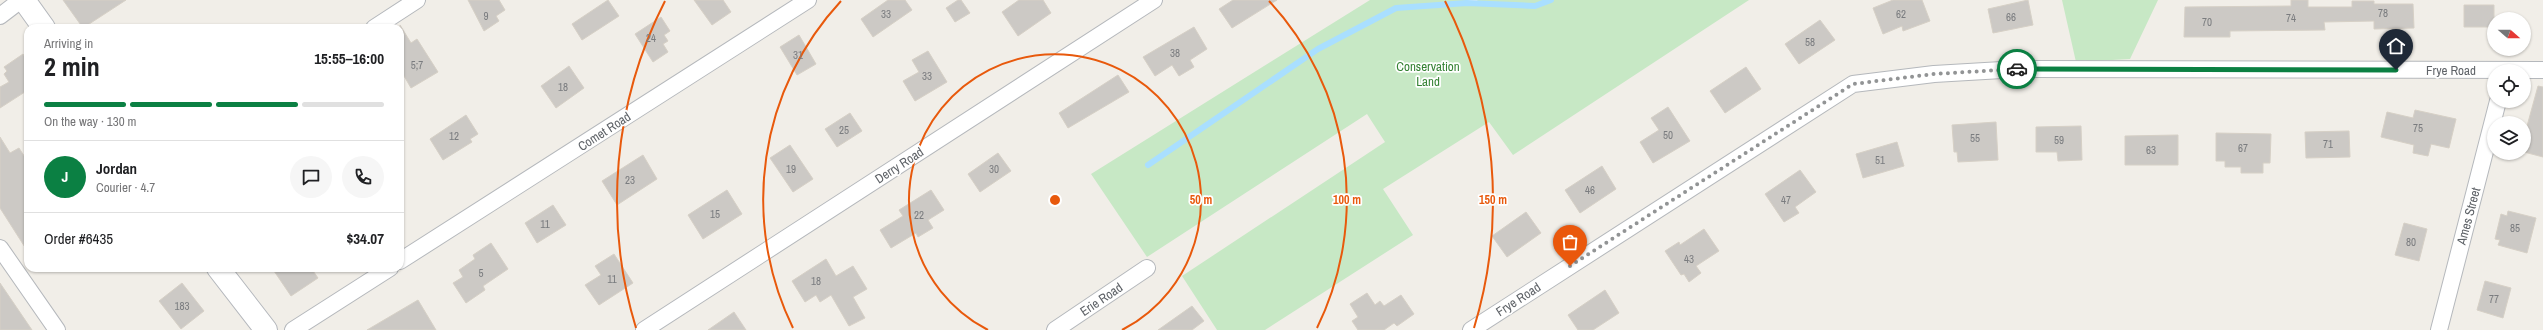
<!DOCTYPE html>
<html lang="en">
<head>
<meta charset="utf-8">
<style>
	body { margin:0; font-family:"Archivo Narrow",sans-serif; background:#f6f6f6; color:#202124; height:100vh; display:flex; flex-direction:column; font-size:15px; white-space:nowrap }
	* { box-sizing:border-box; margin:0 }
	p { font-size:13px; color:#757577 }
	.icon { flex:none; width:22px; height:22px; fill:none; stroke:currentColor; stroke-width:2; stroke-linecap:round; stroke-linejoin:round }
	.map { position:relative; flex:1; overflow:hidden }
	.drawer { position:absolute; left:24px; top:24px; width:380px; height:248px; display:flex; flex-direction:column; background:#fff; border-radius:12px; box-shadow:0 1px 3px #0004 }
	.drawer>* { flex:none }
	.needle { width:26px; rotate:110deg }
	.fabs { position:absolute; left:2487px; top:12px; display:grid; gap:8px }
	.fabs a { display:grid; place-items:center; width:44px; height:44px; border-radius:50%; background:#fff; box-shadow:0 1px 3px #0004; font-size:20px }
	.pin { position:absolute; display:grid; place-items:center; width:34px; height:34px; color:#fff; margin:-41px -17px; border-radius:50% 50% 50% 0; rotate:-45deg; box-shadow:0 0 4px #0007 }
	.pin .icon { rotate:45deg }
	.courier { position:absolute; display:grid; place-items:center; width:40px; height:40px; margin:-20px; border:3px solid #0b8043; border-radius:50%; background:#fff; color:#222; box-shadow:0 1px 5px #0007 }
	.head em { font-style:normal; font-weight:700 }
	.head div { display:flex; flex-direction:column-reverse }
	.head { display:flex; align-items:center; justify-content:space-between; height:68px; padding:0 20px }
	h1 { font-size:26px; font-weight:700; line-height:30px }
	.bar { display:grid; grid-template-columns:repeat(4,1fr); gap:6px 4px; align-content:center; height:48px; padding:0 20px }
	.bar i { height:5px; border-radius:3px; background:#e0e0e0 }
	.bar .selected { background:#0b8043 }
	.bar p { grid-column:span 4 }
	.line { display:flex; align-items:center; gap:10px; padding:0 20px; border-top:1px solid #e0e0e0 }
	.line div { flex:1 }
	.round { display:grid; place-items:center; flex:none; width:42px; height:42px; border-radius:21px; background:#f6f6f6 }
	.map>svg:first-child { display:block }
</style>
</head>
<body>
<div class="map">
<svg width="2543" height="330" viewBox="0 0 2543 330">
	<rect width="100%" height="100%" fill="#f1eee8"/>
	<path fill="#c7e8c5" d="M1370,0h97l4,5 7,-5h271l-236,155 -24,-33 -106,67 30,46 -148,95h-48l-35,-54 203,-134 -18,-28 -220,143 -56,-83z
		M2062,0h96l-28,59 -54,3z"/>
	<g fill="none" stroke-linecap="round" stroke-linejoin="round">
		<path stroke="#a9dfff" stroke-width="6" d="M1148,165l170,-116 78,-41 71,-5 68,3 16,-6"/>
	</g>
	<path fill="#ccc9c5" stroke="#d6d0c6" d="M63,0h63l-43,28z
		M468,0h31l6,10 -9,6 3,5 -15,10z
		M608,0l11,16 -37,24 -10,-16z
		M694,0h29l8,12 -19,13z
		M888,0h17l7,10 -39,27 -12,-18z
		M958,0h3l9,13 -15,9 -9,-14z
		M1019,0h24l8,13 -33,23 -16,-24z
		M1233,0h44l-45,28 -13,-19z
		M1893,0h29l8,21 -27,10 -1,-5 -19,8 -10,-26z
		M2028,0l5,25 -40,8 -5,-24z
		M2291,0h17v7h44v-6h22v3h39l1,24 -40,1v-8l-50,1 1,8 -95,1v6h-46l1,-30 106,-1z
		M2464,5h30v22h-30z
		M661,17l9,14 -6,4 4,6 -5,3 5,8 -15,10 -18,-28z
		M1820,20l15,20 -36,24 -14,-20z
		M400,25l11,18 6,-4 21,33 -27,16 -11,-19z
		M1194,27l13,22 -17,11 4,7 -15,9 -7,-11 -17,11 -12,-19z
		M799,35l17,29 -19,11 -17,-28z
		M928,51l19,31 -32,19 -12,-20 16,-9 -7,-12z
		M23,54l5,9v27l-28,18v-21l9,-5 -5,-8 3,-3 -3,-4z
		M569,66l15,22 -28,20 -15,-22z
		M1746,67l15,22 -36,24 -15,-22z
		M1118,75l11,17 -61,36 -9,-15z
		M2538,86l5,1v70l-19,-5 4,-14 -4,-1z
		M1668,107l22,34 -37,22 -13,-21 19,-12 -8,-12z
		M2415,110l41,9 -7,29 -18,-4 -3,12 -15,-3 1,-8 -33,-8 6,-25 26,6z
		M850,113l12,18 -25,16 -12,-18z
		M466,115l12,19 -8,5 2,3 -29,18 -13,-21z
		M1996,122l2,38 -40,2 -1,-10h-3l-2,-27z
		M2081,126l1,34 -24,1 -1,-9h-21v-25z
		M2349,131l1,26 -44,1 -1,-26z
		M2216,133l55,1 -1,29h-7v10h-22v-6h-16v-6h-9z
		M2178,135v30h-53v-29z
		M0,137l10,16 9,-5 9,14v90l-28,-44z
		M1897,142l7,24 -41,12 -7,-24z
		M790,145l23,34 -20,13 -23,-34z
		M998,153l13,18 -31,21 -12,-18z
		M643,155l14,24 -40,26 -15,-24z
		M1602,166l14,23 -36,24 -15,-23z
		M1800,170l16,22 -21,15 4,6 -15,9 -19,-28z
		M727,190l15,24 -39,25 -15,-24z
		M931,190l13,20 -16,10 5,8 -15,9 -2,-4 -25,15 -11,-18 23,-14 -4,-6z
		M553,205l13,20 -29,18 -12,-20z
		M2508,211l28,7 -9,35 -29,-8 2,-5 -5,-1 6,-25 6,2z
		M1526,212l15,21 -34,24 -15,-21z
		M2404,223l23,6 -8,32 -24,-6z
		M1704,229l15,22 -23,15 5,7 -12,9 -5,-8 -3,1 -16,-24 14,-9 1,3z
		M491,243l17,26 -25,17 2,4 -19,13 -13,-20 10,-6 -4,-7 16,-11 -2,-4z
		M614,254l19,29 -34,22 -14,-20 16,-10 -6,-9z
		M826,259l10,17 17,-10 14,23 -14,8 12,21 -16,8 -18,-31 -11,7 -4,-7 -11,7 -13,-21z
		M272,268h39l7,10 -27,18z
		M2485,281l26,7 -8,30 -26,-8z
		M0,283l32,47h-32z
		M182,283l22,28 -23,18 -22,-28z
		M1605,290l14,23 -26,17h-15l-10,-15z
		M1367,293l8,12 5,-4 4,5 17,-11 13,19 -17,12 -3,-3 -10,7h-26l-6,-9 6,-4 -8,-13z
		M418,300l18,30h-69z
		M1192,306l12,15 -12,9h-34z
		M734,312l12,18h-38z"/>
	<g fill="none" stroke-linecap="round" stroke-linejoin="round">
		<defs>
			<path id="street" d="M0,16l21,-16
				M374,28l43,-28
				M0,248l57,82
				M400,261l408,-261
				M293,330l97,-62
				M644,330l510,-330
				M1055,330l92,-62
				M1471,330l382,-246 81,-10 85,-5 524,1
				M2439,330l59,-229"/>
			<path id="secondary" d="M24,0l20,28
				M218,268l48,62"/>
		</defs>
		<use href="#street" stroke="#b5b8bc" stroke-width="18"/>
		<use href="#secondary" stroke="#b4b7bc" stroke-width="24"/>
		<use href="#street" stroke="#fff" stroke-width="16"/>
		<use href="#secondary" stroke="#fff" stroke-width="22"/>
	</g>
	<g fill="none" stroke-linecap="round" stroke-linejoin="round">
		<path stroke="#929495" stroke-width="4" stroke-dasharray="0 7.2" d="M1570,266l283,-182 81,-10 83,-5"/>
		<path stroke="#0b8043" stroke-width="5" d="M2017,69l379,1"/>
	</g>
	<g fill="none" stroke="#e8590c" stroke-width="2">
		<path d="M988 330A146 146 0 1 1 1122 330"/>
		<path d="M793 328A292 292 0 0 1 841 1M1269 1A292 292 0 0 1 1317 328"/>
		<path d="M636 328A438 438 0 0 1 665 1M1445 1A438 438 0 0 1 1474 328"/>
	</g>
	<g text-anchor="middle" stroke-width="3.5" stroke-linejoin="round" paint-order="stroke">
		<g font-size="11" fill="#7a7c7f">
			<text x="2383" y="17">78</text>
			<text x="886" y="18">33</text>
			<text x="1901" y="18">62</text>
			<text x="486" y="20">9</text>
			<text x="2011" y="21">66</text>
			<text x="2291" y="22">74</text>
			<text x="2207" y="26">70</text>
			<text x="651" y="42">24</text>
			<text x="1810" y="46">58</text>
			<text x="1175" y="57">38</text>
			<text x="798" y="59">31</text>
			<text x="417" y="69">5;7</text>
			<text x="927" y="80">33</text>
			<text x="563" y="91">18</text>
			<text x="2418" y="132">75</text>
			<text x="844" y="134">25</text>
			<text x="1668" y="139">50</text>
			<text x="454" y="140">12</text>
			<text x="1975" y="142">55</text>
			<text x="2059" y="144">59</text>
			<text x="2328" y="148">71</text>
			<text x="2243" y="152">67</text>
			<text x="2151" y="154">63</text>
			<text x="1880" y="164">51</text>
			<text x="791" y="173">19</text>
			<text x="994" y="173">30</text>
			<text x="630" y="184">23</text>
			<text x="1590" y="194">46</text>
			<text x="1786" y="204">47</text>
			<text x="715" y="218">15</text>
			<text x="919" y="219">22</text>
			<text x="545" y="228">11</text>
			<text x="2515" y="232">85</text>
			<text x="2411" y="246">80</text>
			<text x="1689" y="263">43</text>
			<text x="481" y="277">5</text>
			<text x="612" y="283">11</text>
			<text x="816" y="285">18</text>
			<text x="2494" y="303">77</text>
			<text x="182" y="310">183</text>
		</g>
		<g font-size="13" fill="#358234" stroke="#fff">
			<text x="1428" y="71">Conservation<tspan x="1428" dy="15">Land</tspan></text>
		</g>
		<g font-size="13" fill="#5f6368" stroke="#fff">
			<text x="2451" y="75">Frye Road</text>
			<text transform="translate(604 131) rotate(-33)" y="5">Comet Road</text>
			<text transform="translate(899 165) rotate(-33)" y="5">Derry Road</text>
			<text transform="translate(2468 216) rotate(-75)" y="5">Ames Street</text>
			<text transform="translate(1101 299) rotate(-34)" y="5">Erie Road</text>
			<text transform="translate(1518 299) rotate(-33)" y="5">Frye Road</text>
		</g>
	</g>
	<circle cx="1055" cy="200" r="6" fill="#e8590c" stroke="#fff" stroke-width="2"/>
	<g font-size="12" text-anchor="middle" font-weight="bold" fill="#e8590c" stroke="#fff" stroke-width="3.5" stroke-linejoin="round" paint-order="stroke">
		<text x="1201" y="204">50 m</text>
		<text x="1347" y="204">100 m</text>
		<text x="1493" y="204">150 m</text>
	</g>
</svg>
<div class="fabs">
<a><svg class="needle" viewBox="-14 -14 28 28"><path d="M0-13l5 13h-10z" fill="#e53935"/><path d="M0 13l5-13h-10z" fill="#757577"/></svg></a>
<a><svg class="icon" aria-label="locate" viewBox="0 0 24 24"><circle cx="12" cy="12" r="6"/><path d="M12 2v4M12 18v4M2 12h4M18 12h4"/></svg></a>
<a><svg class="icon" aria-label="layers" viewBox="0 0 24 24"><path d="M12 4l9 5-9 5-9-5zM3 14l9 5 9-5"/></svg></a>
</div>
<div class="pin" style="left:1570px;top:266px;background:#ea580c"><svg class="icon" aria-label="bag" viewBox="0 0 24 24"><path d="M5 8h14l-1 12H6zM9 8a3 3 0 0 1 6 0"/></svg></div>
<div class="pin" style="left:2396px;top:70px;background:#1f2937"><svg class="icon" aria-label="home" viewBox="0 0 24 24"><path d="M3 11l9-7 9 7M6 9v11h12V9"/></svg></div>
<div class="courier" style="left:2017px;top:69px"><svg class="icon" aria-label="car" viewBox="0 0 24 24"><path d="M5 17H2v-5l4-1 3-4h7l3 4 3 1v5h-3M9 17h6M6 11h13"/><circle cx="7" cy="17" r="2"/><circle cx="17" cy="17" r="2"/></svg></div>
<section class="drawer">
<div class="head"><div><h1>2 min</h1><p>Arriving in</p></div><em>15:55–16:00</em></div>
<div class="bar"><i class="selected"></i><i class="selected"></i><i class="selected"></i><i></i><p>On the way · 130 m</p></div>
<div class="line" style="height:72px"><b class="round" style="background:#0b8043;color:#fff">J</b><div><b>Jordan</b><p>Courier · 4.7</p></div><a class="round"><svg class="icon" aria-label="chat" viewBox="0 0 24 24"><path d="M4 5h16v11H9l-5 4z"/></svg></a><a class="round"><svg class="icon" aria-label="phone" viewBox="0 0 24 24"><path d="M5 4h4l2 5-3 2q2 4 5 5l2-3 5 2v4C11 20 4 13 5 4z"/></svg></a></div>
<div class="line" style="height:52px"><div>Order #6435</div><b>$34.07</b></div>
</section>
</div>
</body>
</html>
